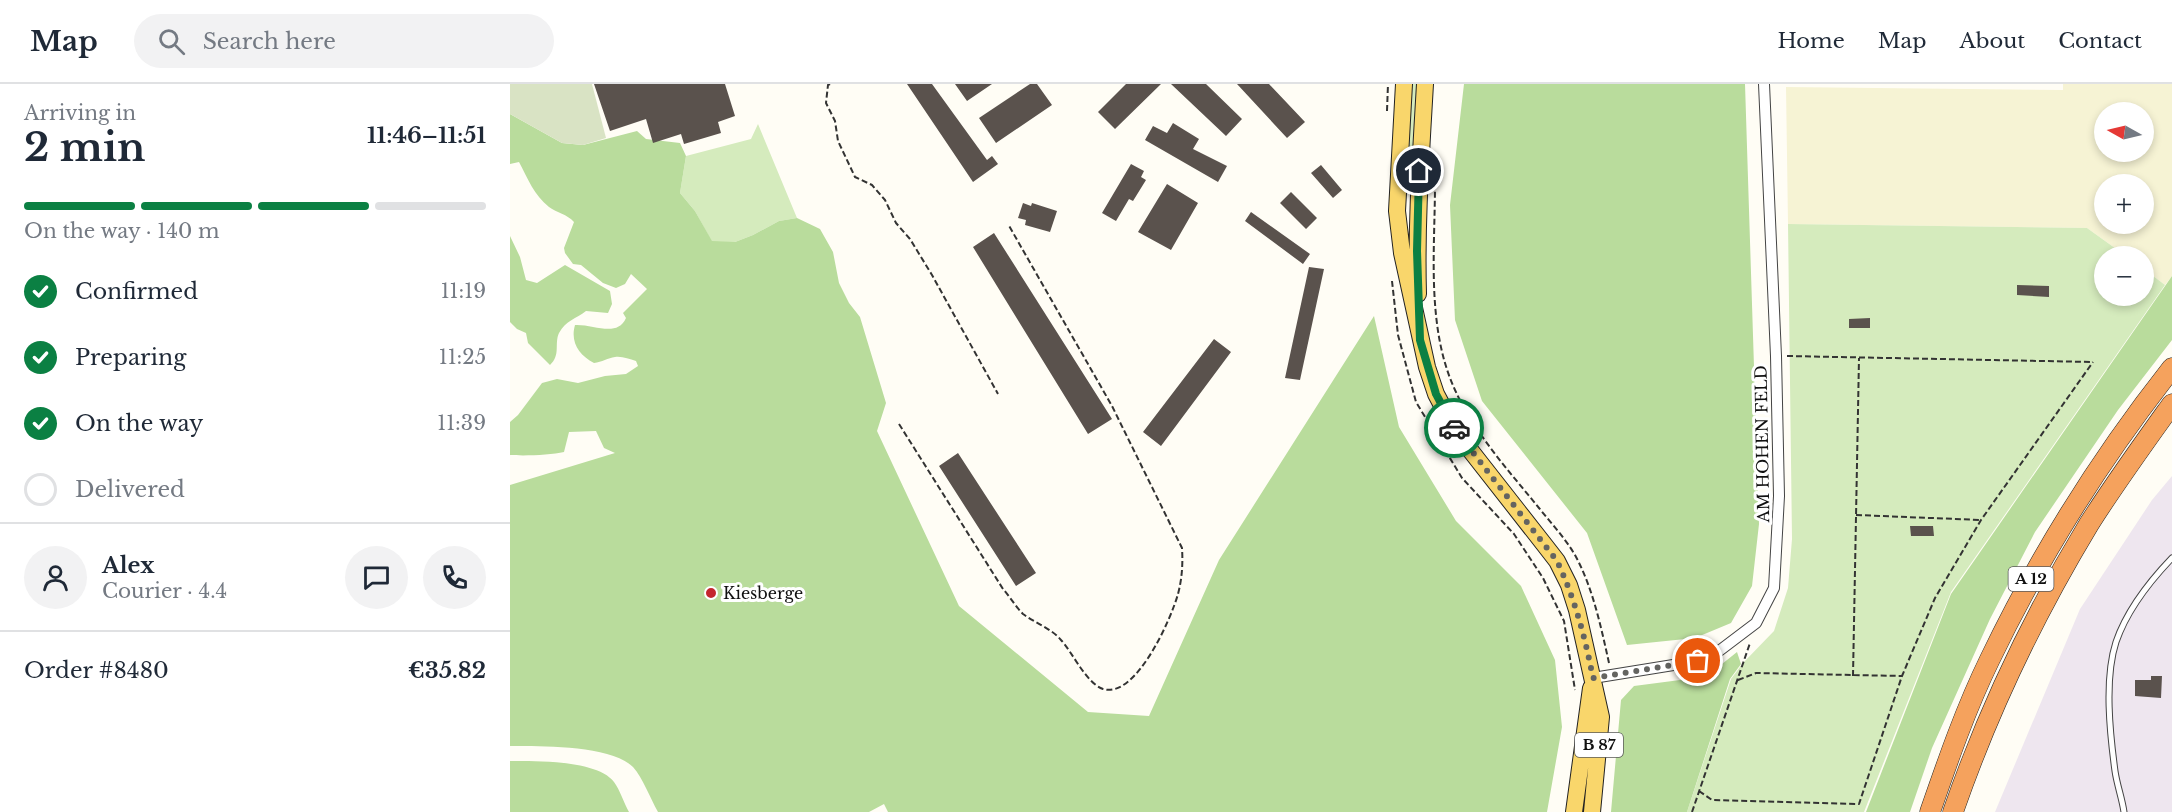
<!DOCTYPE html>
<html lang="en">
<head>
<meta charset="utf-8">
<style>
	body { margin:0; font-family:"Libre Baskerville",serif; background:#f2f2f3; color:#1f2937; height:100vh; display:flex; flex-direction:column; font-size:22px; white-space:nowrap }
	* { box-sizing:border-box; margin:0 }
	p { font-size:20px; color:#747a83 }
	.icon { flex:none; width:33px; height:33px; fill:none; stroke:currentColor; stroke-width:2; stroke-linecap:round; stroke-linejoin:round }
	.map { position:relative; flex:1; overflow:hidden }
	.details { display:flex; flex-direction:column; background:#fff; width:510px }
	.details>* { flex:none }
	.needle { width:39px; rotate:278deg }
	.tools { position:absolute; left:1584px; top:18px; display:grid; gap:12px }
	.tools a { display:grid; place-items:center; width:60px; height:60px; border-radius:50%; background:#fff; box-shadow:0 3px 9px #0003; font-size:30px }
	.pin { position:absolute; display:grid; place-items:center; width:51px; height:51px; color:#fff; margin:-26px; border:3px solid #fff; border-radius:50%; box-shadow:0 2px 6px #0007 }
	.courier { position:absolute; display:grid; place-items:center; width:60px; height:60px; margin:-30px; border:4px solid #0b8043; border-radius:50%; background:#fff; color:#222; box-shadow:0 2px 8px #0007 }
	.overview em { font-style:normal; font-weight:700 }
	.overview div { display:flex; flex-direction:column-reverse }
	.overview { display:flex; align-items:center; justify-content:space-between; height:102px; padding:0 24px }
	h1 { font-size:39px; font-weight:700; line-height:45px }
	.bar { display:grid; grid-template-columns:repeat(4,1fr); gap:9px 6px; align-content:center; height:72px; padding:0 24px }
	.bar i { height:8px; border-radius:4px; background:#e0e1e3 }
	.bar .selected { background:#0b8043 }
	.bar p { grid-column:span 4 }
	.line { display:flex; align-items:center; gap:15px; padding:0 24px; border-top:2px solid #e0e1e3 }
	.line div { flex:1 }
	.round { display:grid; place-items:center; flex:none; width:63px; height:63px; border-radius:32px; background:#f2f2f3 }
	ol { padding:0 24px; list-style:none }
	li { display:flex; align-items:center; gap:18px; height:66px }
	li p { margin-inline-start:auto }
	li .icon { padding:6px; border-radius:50%; background:#0b8043; color:#fff; stroke-width:4 }
	li:last-child { color:#747a83 }
	li i { width:33px; height:33px; border:3px solid #e0e1e3; border-radius:50% }
	header { display:flex; align-items:center; gap:36px; box-sizing:border-box; height:84px; padding:0 30px; background:#fff; border-bottom:2px solid #e0e1e3 }
	header strong { font-size:28px }
	nav { display:flex; gap:33px; margin-inline-start:auto; font-size:21px }
	.search { width:420px; height:54px; background:#f2f2f3; display:flex; align-items:center; gap:15px; box-sizing:border-box; padding:0 21px; border-radius:33px; color:#747a83; font-size:22px }
	main { display:flex; flex:1; min-height:0 }
	.map>svg:first-child { display:block }
</style>
</head>
<body>
<header>
<strong>Map</strong>
<div class="search"><svg class="icon" aria-label="search" viewBox="0 0 24 24"><circle cx="10" cy="10" r="6"/><path d="M15 15l6 6"/></svg>Search here</div>
<nav><a>Home</a><a>Map</a><a>About</a><a>Contact</a></nav>
</header>
<main>
<section class="details">
<div class="overview"><div><h1>2 min</h1><p>Arriving in</p></div><em>11:46–11:51</em></div>
<div class="bar"><i class="selected"></i><i class="selected"></i><i class="selected"></i><i></i><p>On the way · 140 m</p></div>
<ol>
<li><svg class="icon" aria-label="check" viewBox="0 0 24 24"><path d="M5 12l5 5 9-10"/></svg>Confirmed<p>11:19</p></li>
<li><svg class="icon" aria-label="check" viewBox="0 0 24 24"><path d="M5 12l5 5 9-10"/></svg>Preparing<p>11:25</p></li>
<li><svg class="icon" aria-label="check" viewBox="0 0 24 24"><path d="M5 12l5 5 9-10"/></svg>On the way<p>11:39</p></li>
<li><i></i>Delivered</li>
</ol>
<div class="line" style="height:108px"><a class="round"><svg class="icon" aria-label="person" viewBox="0 0 24 24"><circle cx="12" cy="8" r="4"/><path d="M4 21q1-7 8-7t8 7"/></svg></a><div><b>Alex</b><p>Courier · 4.4</p></div><a class="round"><svg class="icon" aria-label="chat" viewBox="0 0 24 24"><path d="M4 5h16v11H9l-5 4z"/></svg></a><a class="round"><svg class="icon" aria-label="phone" viewBox="0 0 24 24"><path d="M5 4h4l2 5-3 2q2 4 5 5l2-3 5 2v4C11 20 4 13 5 4z"/></svg></a></div>
<div class="line" style="height:78px"><div>Order #8480</div><b>€35.82</b></div>
</section>
<div class="map">
<svg width="1662" height="728" viewBox="0 0 1662 728">
	<rect width="100%" height="100%" fill="#fffdf5"/>
	<path fill="#eee6ef" d="M1662,392v336h-177l85,-203 72,-109z"/>
	<path fill="#f6f3d4" fill-rule="evenodd" d="M1553,0h109v192l-7,9 -21,-16v-13h-18l-39,-28 -299,-4 -2,-137 277,3zM1594,28h40v40h-40zM1594,100h40v40h-40z"/>
	<path fill="#d5ebbd" d="M901,0h6l-4,88h-7z
		M248,40l39,94 -18,3 -26,14 -18,7h-23l-17,-31 -15,-18 6,-37 65,-17z
		M1278,140l299,4 39,28h-22v40h40v-27l21,16 -214,307 -87,220h-177l44,-133 12,-16 31,-32 14,-43 4,-49z"/>
	<path fill="#b9dc9c" d="M954,0h281l14,440 -7,62 -21,37 -36,15 -68,7 -40,-112 -105,-132 -27,-81 -5,-115z
		M0,30l52,29 21,2 54,-14 9,8 34,4 6,13 -6,37 15,18 17,30 23,1 18,-7 26,-14 18,-3 23,11 13,23 6,31 10,20 11,14 26,86 -9,28 82,175 129,106 61,4 70,-156 155,-244 25,111 57,94 65,65 34,74 7,67 -15,85h-659l-4,-8 -15,8h-211c-8,-14 -15,-34 -25,-45 -22,-22 -92,-21 -123,-21v-261l105,-32 -11,-5 -8,-17 -27,1 -5,20c-13,3 -39,4 -54,3v-33l8,-7 24,-32 15,-4 21,4 27,-7 21,-2 12,-8 -2,-5c-7,-2 -14,-5 -21,-4 -7,1 -13,5 -21,6 -15,-8 -24,-21 -19,-38 19,-1 42,13 51,-7l-3,-5 24,-24 -16,-15 -6,10 -9,4 -13,-5 -22,-18 -8,-1 -8,-11 -1,-5 10,-26c-7,-8 -17,-9 -25,-15 -15,-12 -21,-28 -30,-45l-9,2z
		M0,152l10,21 6,23 11,3 28,-18 45,26 2,13 -4,9 -22,-2c-10,8 -20,9 -27,22 -5,11 2,22 -9,32l-22,-22 -2,-10 -9,-4 -7,-7z
		M1662,192v64l-54,70 -83,122 -45,87 -58,129 -22,64h-44l85,-218z
		M1227,568l4,12 -11,15 -43,133h-76l10,-112 13,-14 46,-6 42,-16z
		M0,677c25,0 88,-1 104,21 6,8 10,21 15,30h-119z"/>
	<path fill="#d9e3c4" d="M0,0h82l14,54 -23,7 -21,-2 -52,-29z"/>
	<path fill="#5a524d" d="M84,0h131l10,32 -17,6 3,11 -37,11 -3,-10 -28,9 -7,-24 -36,12z
		M397,0h25l55,76 5,-4 6,8 -25,18z
		M445,0h37l-25,17z
		M520,0h7l15,21 -56,38 -17,-25z
		M616,0h35l-46,45 -17,-17z
		M661,0h35l36,35 -16,17z
		M727,0h32l36,38 -18,16z
		M663,39l26,16 -6,10 34,17 -9,16 -73,-42 8,-14 14,7z
		M621,80l13,7 -3,6 5,3 -13,21 -4,-2 -13,22 -14,-8z
		M811,81l21,25 -9,8 -22,-25z
		M657,100l31,19 -27,47 -33,-18z
		M781,108l26,26 -11,11 -26,-26z
		M513,119l8,3 1,-3 25,8 -7,21 -25,-7 1,-5 -8,-2z
		M741,128l59,42 -7,10 -58,-43z
		M484,149l118,186 -24,15 -115,-187z
		M799,183l15,2 -24,111 -15,-2z
		M1507,201l32,1v11l-32,-2z
		M1360,234v10h-21v-9z
		M704,255l17,13 -70,94 -18,-14z
		M448,369l78,120 -20,13 -77,-120z
		M1400,442h23l1,10h-23z
		M1641,592h11l-1,22 -26,-2v-16h16z"/>
	<g fill="none" stroke-linecap="round" stroke-linejoin="round">
		<defs>
			<path id="lane" d="M1614,728c-2,-14 -7,-27 -9,-41 -5,-37 -11,-92 1,-129 11,-32 33,-60 56,-84"/>
			<path id="street" d="M1083,594l105,-17 21,-10 37,-28 18,-35 5,-92 -3,-140 -12,-272"/>
			<path id="primary" d="M894,0l-7,127 5,42 25,114 9,27 20,38 87,111 14,18 12,24 8,25 24,107 -9,95
				M908,210c-2,-70 3,-140 7,-210
				M1064,728l17,-124"/>
			<path id="highway" d="M1420,728c18,-52 36,-104 60,-153 50,-104 111,-201 182,-291
				M1443,728c35,-101 81,-197 136,-288 26,-41 55,-81 83,-120"/>
		</defs>
		<use href="#lane" stroke="#444" stroke-width="7"/>
		<use href="#street" stroke="#444" stroke-width="12"/>
		<use href="#primary" stroke="#222" stroke-width="18"/>
		<use href="#highway" stroke="#222" stroke-width="21"/>
		<path stroke="#333" stroke-width="2" stroke-dasharray="6 3" stroke-linecap="butt" d="M320,0l-2,1 -2,18 9,18 3,20 17,36 17,8 13,15 11,23 14,16 22,36 66,119
			M877,27l1,-27
			M925,99c0,67 -9,144 20,207 20,44 54,81 84,118 12,15 26,30 36,47 18,33 26,72 34,108
			M882,197l6,54 18,67 46,76 52,56 29,44 21,43 11,69
			M1277,272l306,6
			M389,340l104,165c7,8 13,18 20,25 12,9 29,15 38,26 12,13 25,43 42,49 33,10 68,-70 75,-95 4,-15 5,-30 4,-46l-70,-142 -104,-182
			M1346,431l125,5
			M1343,592l6,-318
			M1228,596l18,-7 146,3
			M1189,707l13,9 147,4 43,-128 33,-78 46,-78 112,-158
			M1182,728l58,-169"/>
		<use href="#lane" stroke="#fff" stroke-width="5"/>
		<use href="#street" stroke="#fff" stroke-width="10"/>
		<use href="#primary" stroke="#f9d66b" stroke-width="16"/>
		<use href="#highway" stroke="#f5a25d" stroke-width="20"/>
	</g>
	<g fill="none" stroke-linecap="round" stroke-linejoin="round">
		<path stroke="#646461" stroke-width="6" stroke-dasharray="0 10.8" d="M944,344l103,133c18,38 28,76 36,117l105,-17"/>
		<path stroke="#0b8043" stroke-width="8" d="M909,87l-2,80 3,89 16,54 18,34"/>
	</g>
	<circle fill="#c4262e" stroke="#fff" stroke-width="2" cx="201" cy="509" r="6"/>
	<g text-anchor="middle" stroke-width="6" stroke-linejoin="round" paint-order="stroke">
		<g fill="#fff" stroke="#585858" stroke-width="1.5">
			<rect x="1498.5" y="483" width="45" height="24" rx="4.5"/>
			<rect x="1065" y="649" width="48" height="24" rx="4.5"/>
		</g>
		<g font-size="15" font-weight="bold" fill="#111">
			<text x="1521" y="500">A 12</text>
			<text x="1089" y="666">B 87</text>
		</g>
		<g font-size="16" fill="#111" stroke="#fff">
			<text transform="translate(1252 360) rotate(-91)" y="6">AM HOHEN FELD</text>
		</g>
		<g font-size="16" fill="#111" stroke="#fff" text-anchor="start">
			<text x="213" y="515">Kiesberge</text>
		</g>
	</g>
</svg>
<div class="tools">
<a><svg class="needle" viewBox="-14 -14 28 28"><path d="M0-13l5 13h-10z" fill="#e53935"/><path d="M0 13l5-13h-10z" fill="#747a83"/></svg></a>
<a>+</a>
<a>−</a>
</div>
<div class="pin" style="left:1188px;top:577px;background:#ea580c"><svg class="icon" aria-label="bag" viewBox="0 0 24 24"><path d="M5 8h14l-1 12H6zM9 8a3 3 0 0 1 6 0"/></svg></div>
<div class="pin" style="left:909px;top:87px;background:#1f2937"><svg class="icon" aria-label="home" viewBox="0 0 24 24"><path d="M3 11l9-7 9 7M6 9v11h12V9"/></svg></div>
<div class="courier" style="left:944px;top:344px"><svg class="icon" aria-label="car" viewBox="0 0 24 24"><path d="M5 17H2v-5l4-1 3-4h7l3 4 3 1v5h-3M9 17h6M6 11h13"/><circle cx="7" cy="17" r="2"/><circle cx="17" cy="17" r="2"/></svg></div>
</div>
</main>
</body>
</html>
